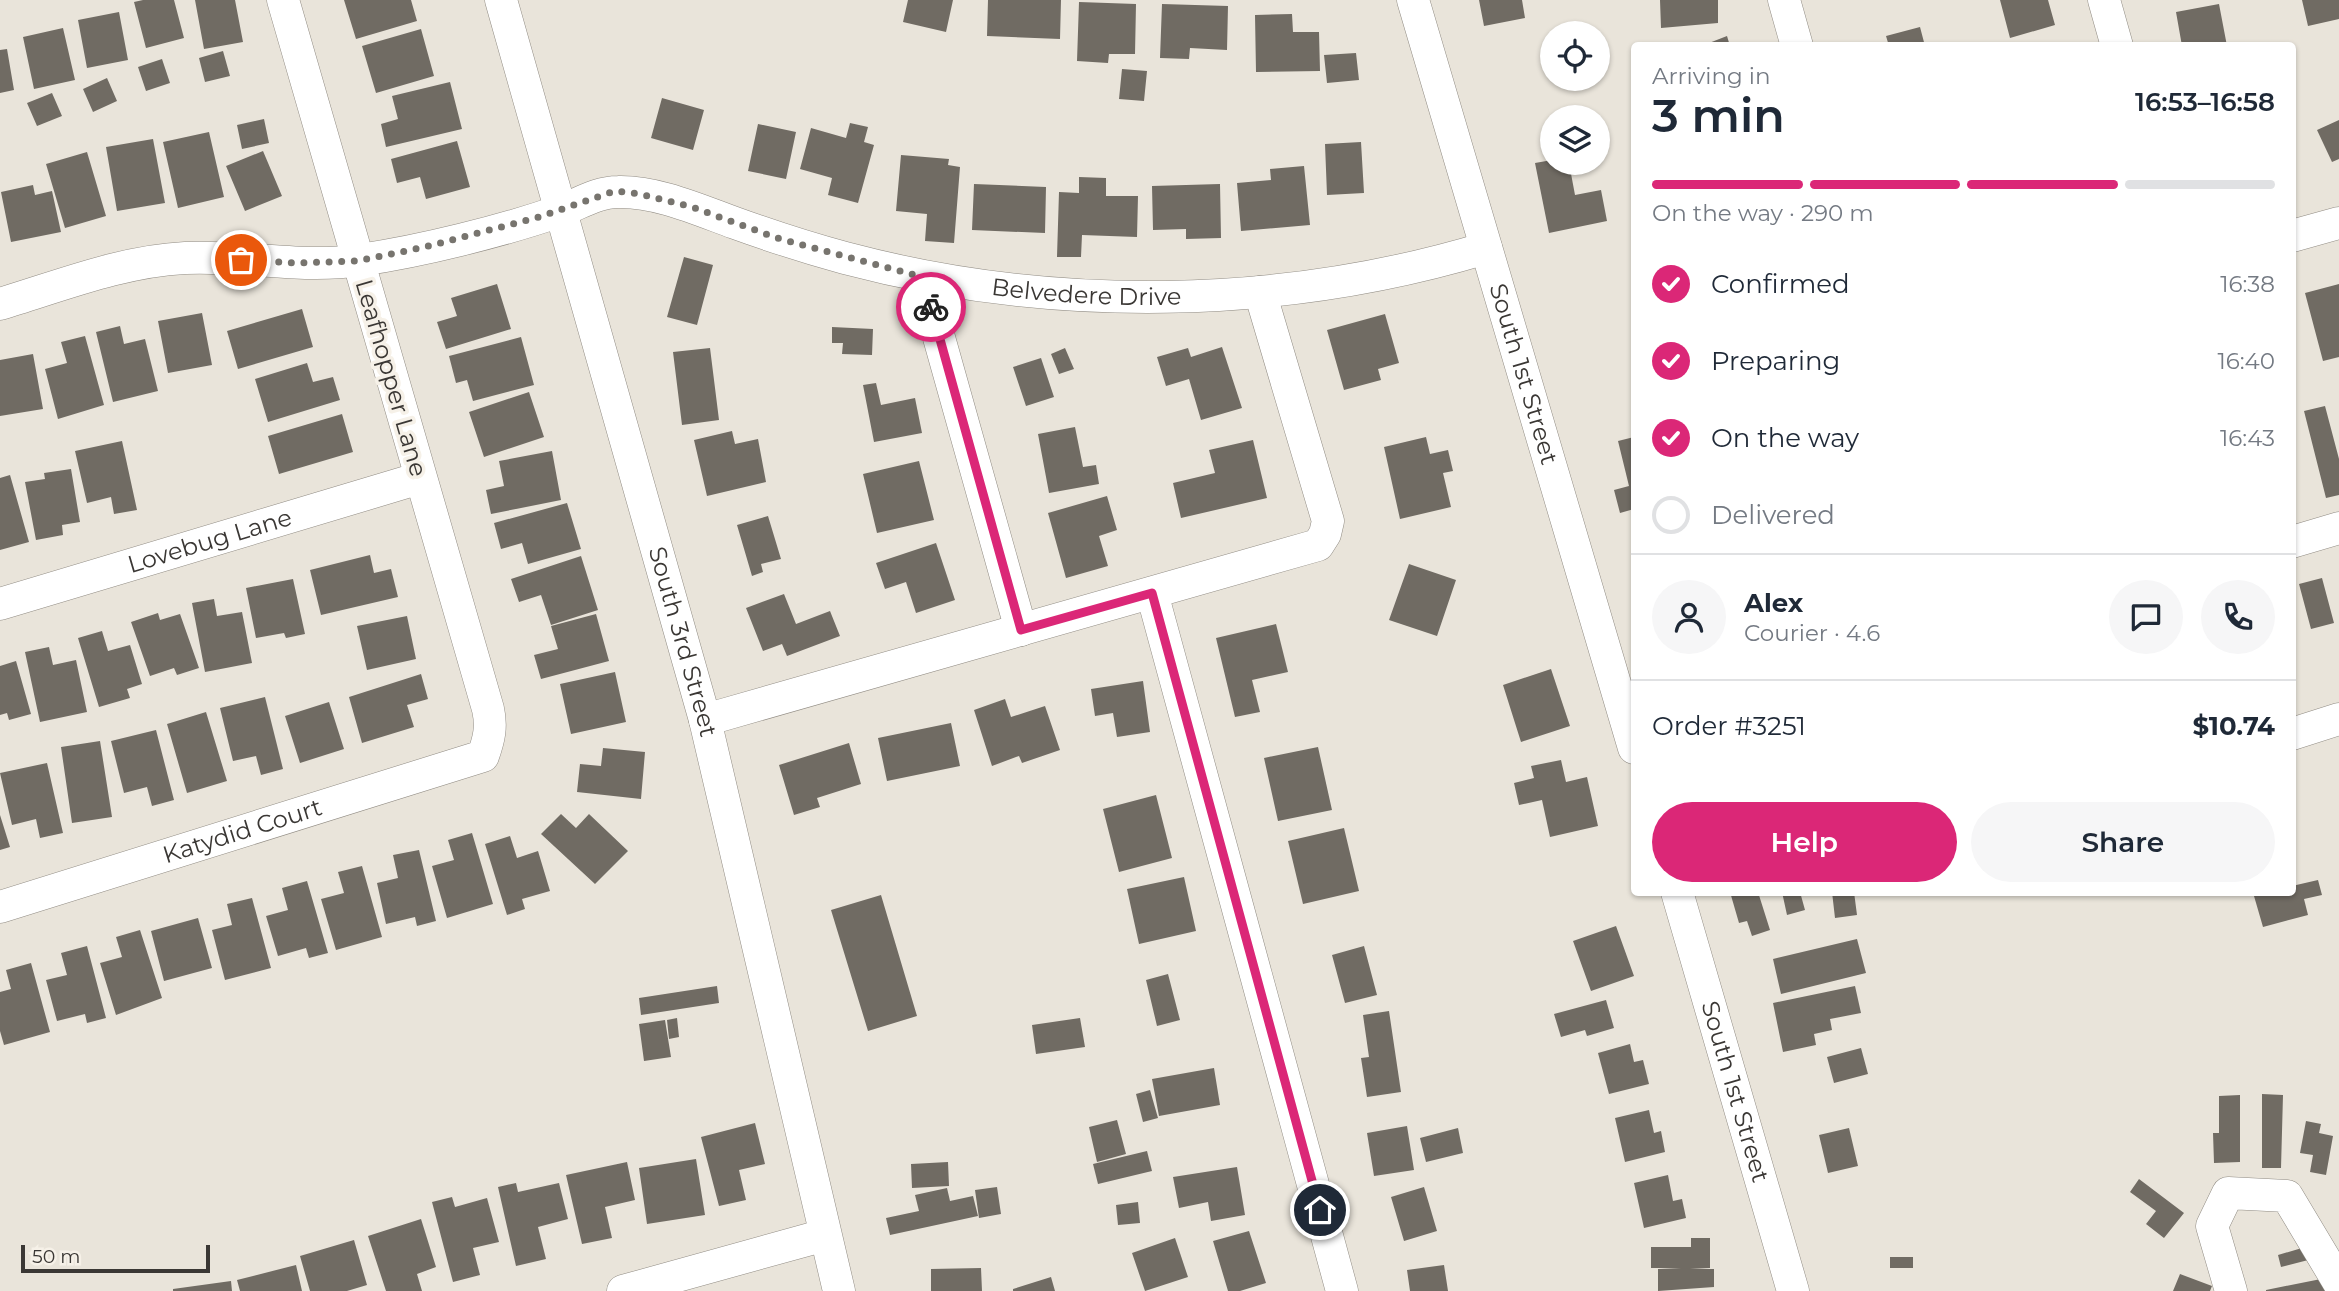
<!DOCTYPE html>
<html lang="en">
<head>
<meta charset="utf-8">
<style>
	body { margin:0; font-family:Montserrat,sans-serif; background:#f6f6f7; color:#1f2937; height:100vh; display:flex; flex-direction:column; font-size:26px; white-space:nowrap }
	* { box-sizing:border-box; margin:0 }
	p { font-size:23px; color:#747a83 }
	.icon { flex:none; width:38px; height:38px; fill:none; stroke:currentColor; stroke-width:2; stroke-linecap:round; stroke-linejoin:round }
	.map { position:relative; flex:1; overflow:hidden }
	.sheet { position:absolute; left:1631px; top:42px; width:665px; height:854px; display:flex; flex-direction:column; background:#fff; border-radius:7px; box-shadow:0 2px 5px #0004 }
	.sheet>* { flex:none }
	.controls { position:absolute; left:1540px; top:21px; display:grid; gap:14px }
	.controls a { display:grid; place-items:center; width:70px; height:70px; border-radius:50%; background:#fff; box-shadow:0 2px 5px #0004; font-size:35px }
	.scale { position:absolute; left:21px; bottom:18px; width:189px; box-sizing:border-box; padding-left:7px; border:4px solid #3a3734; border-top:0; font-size:19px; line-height:24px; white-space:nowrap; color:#3a3734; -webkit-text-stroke:5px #f6f1e8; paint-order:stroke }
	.pin { position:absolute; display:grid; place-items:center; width:60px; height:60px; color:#fff; margin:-30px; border:4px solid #fff; border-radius:50%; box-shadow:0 2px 7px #0007 }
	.courier { position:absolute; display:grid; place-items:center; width:70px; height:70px; margin:-35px; border:5px solid #db2777; border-radius:50%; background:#fff; color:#222; box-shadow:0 2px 9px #0007 }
	.head em { font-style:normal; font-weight:600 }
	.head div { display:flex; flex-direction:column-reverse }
	.head { display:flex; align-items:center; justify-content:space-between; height:119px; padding:0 21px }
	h1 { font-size:46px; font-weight:600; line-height:52px }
	.bar { display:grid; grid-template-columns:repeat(4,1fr); gap:10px 7px; align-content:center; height:84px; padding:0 21px }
	.bar i { height:9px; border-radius:5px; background:#e0e1e3 }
	.bar .on { background:#db2777 }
	.bar p { grid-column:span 4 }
	.line { display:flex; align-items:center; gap:18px; padding:0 21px; border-top:2px solid #e0e1e3 }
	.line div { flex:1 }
	.round { display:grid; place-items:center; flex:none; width:74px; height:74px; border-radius:37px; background:#f6f6f7 }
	ol { padding:0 21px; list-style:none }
	li { display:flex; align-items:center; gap:21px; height:77px }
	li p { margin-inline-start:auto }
	li .icon { padding:7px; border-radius:50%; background:#db2777; color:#fff; stroke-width:4 }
	li:last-child { color:#747a83 }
	li i { width:38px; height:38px; border:4px solid #e0e1e3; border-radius:50% }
	.button { display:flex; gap:14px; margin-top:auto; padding:14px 21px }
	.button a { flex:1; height:80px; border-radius:42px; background:#db2777; color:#fff; font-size:28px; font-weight:600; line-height:80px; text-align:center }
	.button a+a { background:#f6f6f7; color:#1f2937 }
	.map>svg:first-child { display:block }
</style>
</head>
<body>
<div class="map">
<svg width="2339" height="1291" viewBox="0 0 2339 1291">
	<rect width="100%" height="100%" fill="#e9e4da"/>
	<path fill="#706b63" d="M143,0h31l10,38 -38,10 -12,-46z
		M195,0h40l8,42 -39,7z
		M344,0h67l6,21 -61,18z
		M908,0h45l-7,32 -43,-10z
		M988,0h73l-1,39 -73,-3z
		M1479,0h43l3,18 -41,8z
		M1660,0h58v23l-57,5z
		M2000,0h48l7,25 -45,13z
		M2302,0h37v19l-31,7z
		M1079,2l57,2 -1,50h-26l-1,9 -31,-2z
		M1162,4l66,2 -1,44 -37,-2 -1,11 -29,-1z
		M2219,4l8,42h-45l-6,-34z
		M119,12l9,48 -41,8 -9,-48z
		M1292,14l1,18h26l1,39 -64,1 -1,-57z
		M1920,27l5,19h-36l-3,-10z
		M63,28l12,52 -41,9 -11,-52z
		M421,29l13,47 -58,17 -14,-47z
		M1727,36l3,10h-20l-1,-3z
		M7,49l7,41 -14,3v-43z
		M223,51l7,25 -25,6 -6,-24z
		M1356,53l3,27 -32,3 -3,-28z
		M162,59l8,24 -24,8 -8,-24z
		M1122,69l25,2 -3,30 -25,-2z
		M107,78l10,23 -24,11 -10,-23z
		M450,82l12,47 -76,18 -5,-23 17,-5 -6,-23z
		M52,93l10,23 -25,10 -10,-23z
		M662,98l42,12 -11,40 -42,-12z
		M264,119l5,24 -27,6 -5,-24z
		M2339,120v39l-7,3 -15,-32z
		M850,123l18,4 -4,15 10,3 -16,58 -30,-8 4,-17 -32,-9 11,-41 35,10z
		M758,124l38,8 -10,47 -38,-8z
		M209,132l15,65 -46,11 -15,-66z
		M153,139l12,64 -48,8 -11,-64z
		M457,141l13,46 -44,12 -6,-22 -23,6 -6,-24z
		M1361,142l3,51 -37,2 -2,-51z
		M263,151l19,45 -37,15 -19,-45z
		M87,152l19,64 -41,12 -19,-64z
		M901,155l48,4 -1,6 12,2 -6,76 -29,-2 2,-27 -31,-3z
		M1552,160v3h17l6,32 26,-5 6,31 -58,12 -14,-70z
		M1304,166l6,59 -69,6 -4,-48 34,-3 -1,-11z
		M1079,177l27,1v18h32l-1,41 -55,-2 -1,22h-24l2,-65 20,1z
		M974,184l72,3 -1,46 -73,-3z
		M1220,184l1,54 -35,1v-10l-33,1 -1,-44z
		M33,185l2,10 17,-4 9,41 -50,10 -10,-50z
		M684,257l29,8 -16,60 -30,-8z
		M497,284l14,45 -65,20 -9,-27 20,-6 -6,-18z
		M2339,284v73l-16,4 -18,-68z
		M302,309l11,38 -75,22 -11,-38z
		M202,313l10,52 -44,8 -10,-52z
		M1385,314l14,49 -21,6 3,11 -37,10 -17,-60z
		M120,326l4,18 21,-5 13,52 -45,11 -17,-70z
		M832,327l41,2 -1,26 -30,-1 1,-11h-11z
		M85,336l19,69 -46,14 -13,-50 22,-6 -6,-21z
		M521,337l13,48 -61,16 -6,-21 -11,3 -7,-27z
		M1222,347l20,61 -41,12 -12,-41 -23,7 -9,-29 31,-9 3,9z
		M710,348l9,72 -37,5 -9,-73z
		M1065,348l9,21 -15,5 -8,-20z
		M33,354l10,55 -43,7v-56z
		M1041,358l13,39 -28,9 -13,-39z
		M307,363l6,19 20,-5 7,23 -72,22 -13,-43z
		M876,383l5,22 34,-7 7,35 -48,9 -11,-57z
		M529,392l15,45 -60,20 -15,-45z
		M2325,406l14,53v36l-13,3 -22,-87z
		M342,414l11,38 -74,22 -11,-38z
		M1075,427l8,40 13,-2 3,19 -50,9 -11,-59z
		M732,431l3,13 23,-5 8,43 -59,14 -13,-56z
		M1426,437l4,17 18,-4 5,21 -10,2 8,34 -51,12 -16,-72z
		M1634,437v72l-14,4 -6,-23 15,-4 -11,-45z
		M1253,440l14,58 -86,20 -8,-35 42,-10 -6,-23z
		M122,441l15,69 -23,4 -3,-17 -24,6 -12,-52z
		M552,451l9,49 -70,14 -5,-24 18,-4 -5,-25z
		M919,461l15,59 -57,13 -14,-59z
		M71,469l9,53 -18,3 1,10 -27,5 -11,-58 20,-3 -1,-6z
		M10,475l19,67 -29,8v-72z
		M1107,496l10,34 -18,6 9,30 -42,12 -18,-65z
		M567,503l14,46 -53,15 -6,-21 -21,6 -7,-26z
		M768,516l13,43 -20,5 2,8 -11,4 -15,-51z
		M936,543l19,57 -39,13 -10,-31 -21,7 -9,-26z
		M370,555l4,18 17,-4 7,28 -77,18 -11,-45z
		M581,556l17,54 -47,15 -10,-30 -22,7 -8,-23z
		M1409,564l47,16 -19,56 -48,-16z
		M2322,578l12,45 -23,6 -12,-45z
		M293,579l12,55 -19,4 -2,-5 -28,5 -10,-50z
		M784,594l12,30 34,-13 10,25 -53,20 -5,-12 -19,7 -17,-43z
		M214,599l3,17 25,-4 10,51 -47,9 -13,-69z
		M158,613l2,7 20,-6 19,54 -22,7 -3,-7 -24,8 -19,-54z
		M596,614l13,47 -68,18 -7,-24 24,-6 -7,-23z
		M407,616l9,43 -49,11 -10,-44z
		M1276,624l12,48 -36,8 8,32 -25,5 -19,-79z
		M102,631l6,20 22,-6 12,39 -15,5 3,9 -31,9 -21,-69z
		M49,647l4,18 23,-5 11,52 -47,10 -15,-70z
		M16,661l15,53 -22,6 -2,-7 -7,2v-49z
		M1551,669l19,57 -49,16 -18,-57z
		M615,672l11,50 -55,12 -11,-50z
		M421,674l7,25 -21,6 7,22 -52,16 -13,-46z
		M1143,681l7,51 -33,5 -4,-24 -18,3 -4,-27z
		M265,697l18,72 -22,6 -5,-19 -23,5 -13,-53z
		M1005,699l6,18 34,-11 15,44 -38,13 -3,-7 -27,10 -18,-56z
		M329,702l15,47 -44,14 -15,-47z
		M206,712l21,69 -40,12 -20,-69z
		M951,723l9,43 -73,15 -9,-43z
		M156,730l18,70 -22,6 -5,-19 -23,6 -13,-52z
		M100,741l12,76 -40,6 -11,-76z
		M849,743l12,41 -44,14 3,9 -26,8 -15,-50z
		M1318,747l14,63 -54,11 -14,-63z
		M603,748l42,4 -4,47 -64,-7 3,-28 21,2z
		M1561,760l5,22 21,-5 11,49 -48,11 -8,-37 -23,5 -5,-22 20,-5 -3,-12z
		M47,763l16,70 -23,5 -4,-19 -24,6 -12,-52z
		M1156,795l16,63 -53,14 -16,-63z
		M561,814l15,14 13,-14 39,37 -33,33 -54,-50z
		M0,815l10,32 -10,3z
		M1344,828l15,63 -56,13 -15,-63z
		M472,833l21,71 -46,14 -15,-52 22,-6 -6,-20z
		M510,836l7,22 21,-7 12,40 -28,8 3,10 -18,6 -22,-71z
		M419,850l17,71 -19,5 -2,-9 -29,7 -9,-41 21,-5 -5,-23z
		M362,866l20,71 -46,13 -15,-51 23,-6 -6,-21z
		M1184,877l12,54 -57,13 -12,-55z
		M2318,880l4,15 -18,4 4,16 -45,12 -9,-31 38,-4v-6z
		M307,881l21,72 -19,5 -3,-10 -28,8 -12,-40 22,-6 -6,-22z
		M1730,892h28l12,38 -18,6 -5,-15 -8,2z
		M1782,892h18l5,18 -18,5z
		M1832,892h22l3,23 -22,3z
		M881,895l36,121 -49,15 -37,-121z
		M252,898l19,70 -46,12 -13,-50 20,-5 -5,-21z
		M198,918l14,50 -48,13 -13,-50z
		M1616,926l18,50 -43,15 -18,-50z
		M140,930l22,68 -46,17 -16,-52 22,-6 -6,-20z
		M1857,939l9,34 -85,21 -8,-35z
		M87,946l19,72 -19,5 -2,-9 -28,7 -11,-41 21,-5 -6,-22z
		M1364,946l13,49 -32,8 -13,-48z
		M31,963l19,69 -46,13 -4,-14v-39l11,-3 -5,-19z
		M1168,974l12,46 -23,6 -11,-46z
		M717,986l2,17 -78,12 -2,-17z
		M1855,986l6,27 -31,6 2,11 -18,4 2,11 -33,7 -10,-49z
		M1606,1000l8,28 -27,8 -2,-6 -24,7 -7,-23z
		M1389,1011l12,81 -34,5 -6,-39 8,-1 -6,-42z
		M677,1018l2,19 -10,2 -2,-19z
		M1080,1018l5,29 -49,7 -4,-29z
		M665,1020l6,37 -27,4 -5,-37z
		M1630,1044l4,18 9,-2 6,24 -40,10 -11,-41z
		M1861,1048l7,26 -34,9 -7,-26z
		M1214,1068l6,37 -61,11 -7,-37z
		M1150,1090l8,28 -15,4 -7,-28z
		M2262,1094l21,1 -2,73h-19z
		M2240,1095v67l-26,1 -1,-30h6v-37z
		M1649,1110l5,23 7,-2 4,21 -40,10 -10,-44z
		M1117,1120l9,34 -29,8 -8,-35z
		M2306,1121l15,3 -2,9 14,3 -7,39 -16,-3 3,-17 -13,-2z
		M755,1123l10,41 -26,6 7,30 -27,6 -18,-69z
		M1407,1126l7,44 -40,6 -7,-43z
		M1458,1128l5,25 -37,9 -6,-24z
		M1849,1128l9,38 -30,7 -9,-38z
		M1147,1151l5,20 -54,13 -5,-20z
		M696,1159l9,56 -58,9 -8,-56z
		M627,1162l8,38 -30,7 7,31 -30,6 -16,-69z
		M948,1162l1,24 -37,2 -1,-24z
		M1237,1167l8,48 -34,6 -3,-19 -29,6 -6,-31z
		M1668,1175l5,26 9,-2 4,19 -42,10 -10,-45z
		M2139,1179l45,34 -20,25 -18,-14 10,-13 -26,-19z
		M516,1183l2,9 41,-9 9,36 -30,8 8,32 -30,7 -18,-79z
		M997,1187l4,27 -22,4 -4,-28z
		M1424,1187l13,44 -33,10 -13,-44z
		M947,1188l3,13 23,-5 5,20 -88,19 -4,-17 33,-7 -4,-16z
		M452,1197l3,10 32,-9 12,44 -26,6 7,27 -27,7 -21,-80z
		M1138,1202l2,21 -22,2 -2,-20z
		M421,1219l15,48 -19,7 5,17h-36l-18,-55z
		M1249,1231l17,52 -26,8h-12l-15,-50z
		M1175,1238l13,39 -43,14 -13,-38z
		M1691,1238h19v30l-20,1h24v18l-56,4v-22l23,-1h-30v-21h40z
		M354,1240l13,45 -20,6h-37l-10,-35z
		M2312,1245l4,13 -35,9 -3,-12z
		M1890,1257h23v11h-23z
		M296,1265l6,26h-62l-3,-11z
		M1444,1265l4,26h-38l-3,-21z
		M981,1268l1,23h-51v-22z
		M2180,1274l32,12 -2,5h-37z
		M1051,1277l4,14h-42v-2z
		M2326,1278l3,13h-63v-1z
		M231,1281l1,10h-59v-2z"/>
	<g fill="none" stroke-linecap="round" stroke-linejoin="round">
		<defs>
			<g id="minor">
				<path id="s1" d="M501,0l204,720 134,571"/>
				<path id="s2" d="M1413,0l221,748"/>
				<path d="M1784,0l13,46"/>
				<path d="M2104,0l13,46"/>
				<path d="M2292,236l47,-13"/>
				<path d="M922,277l99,353"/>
				<path id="s3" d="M0,304c60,-18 122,-43 185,-46 58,-3 117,11 175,2 62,-9 142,-29 200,-49 19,-7 37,-19 58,-19 39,-1 81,18 117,31 36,13 73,25 110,35 207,55 436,52 641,-10"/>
				<path d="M2292,542l47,-14"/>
				<path d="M1152,593l190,698"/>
				<path id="s4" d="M0,604l420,-126"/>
				<path d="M705,720l613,-175 7,-11 3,-13 -68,-229"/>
				<path d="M2292,734l47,-15"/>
				<path id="s5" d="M1677,892l116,399"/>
				<path id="s6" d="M0,907l483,-151c6,-17 9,-29 5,-47l-205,-709"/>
				<path d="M623,1291l202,-56"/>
				<path d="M2231,1291l-19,-65 16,-33 59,3 52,87"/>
			</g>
		</defs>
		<use href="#minor" stroke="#918c84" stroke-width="33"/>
		<use href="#minor" stroke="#fff" stroke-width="32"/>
	</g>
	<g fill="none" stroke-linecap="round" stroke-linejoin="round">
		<path stroke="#77746e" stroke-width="7" stroke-dasharray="0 12.6" d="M241,260l56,3 60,-2 68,-14 114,-30 76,-26 25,3 52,13 85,31 145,39 9,30"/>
		<path stroke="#db2777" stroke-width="9" d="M931,307l90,323 131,-37 168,617"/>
	</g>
	<g text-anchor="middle" stroke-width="7" stroke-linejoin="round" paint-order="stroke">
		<g font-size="24" fill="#3a3734" stroke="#f6f1e8">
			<text dy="8" stroke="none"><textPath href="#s3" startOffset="1116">Belvedere Drive</textPath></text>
			<text dy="8" stroke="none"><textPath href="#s2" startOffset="390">South 1st Street</textPath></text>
			<text transform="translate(391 378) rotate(74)" y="8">Leafhopper Lane</text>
			<text dy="8" stroke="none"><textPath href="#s4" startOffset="219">Lovebug Lane</textPath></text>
			<text dy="8" stroke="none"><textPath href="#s1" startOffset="667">South 3rd Street</textPath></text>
			<text dy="8" stroke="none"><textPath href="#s6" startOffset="254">Katydid Court</textPath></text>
			<text dy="8" stroke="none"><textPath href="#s5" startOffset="208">South 1st Street</textPath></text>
		</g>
	</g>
</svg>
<div class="controls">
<a><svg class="icon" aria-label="locate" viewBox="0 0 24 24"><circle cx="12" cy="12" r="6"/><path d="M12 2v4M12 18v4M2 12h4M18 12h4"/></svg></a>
<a><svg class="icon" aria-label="layers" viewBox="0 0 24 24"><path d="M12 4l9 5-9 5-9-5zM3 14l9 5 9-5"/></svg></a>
</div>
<div class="scale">50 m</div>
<div class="pin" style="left:241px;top:260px;background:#ea580c"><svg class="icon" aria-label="bag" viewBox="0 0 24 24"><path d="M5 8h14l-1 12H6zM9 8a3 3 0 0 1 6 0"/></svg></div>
<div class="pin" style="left:1320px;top:1210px;background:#1f2937"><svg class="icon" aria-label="home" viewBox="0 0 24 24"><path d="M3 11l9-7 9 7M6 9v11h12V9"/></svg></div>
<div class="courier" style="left:931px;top:307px"><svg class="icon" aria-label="bike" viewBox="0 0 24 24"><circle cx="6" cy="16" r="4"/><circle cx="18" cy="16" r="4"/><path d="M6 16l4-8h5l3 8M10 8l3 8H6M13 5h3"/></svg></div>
<section class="sheet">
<div class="head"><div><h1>3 min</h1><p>Arriving in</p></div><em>16:53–16:58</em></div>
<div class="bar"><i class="on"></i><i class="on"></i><i class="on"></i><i></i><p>On the way · 290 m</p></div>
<ol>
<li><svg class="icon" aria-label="check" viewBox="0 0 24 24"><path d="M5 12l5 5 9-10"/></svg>Confirmed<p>16:38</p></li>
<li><svg class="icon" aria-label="check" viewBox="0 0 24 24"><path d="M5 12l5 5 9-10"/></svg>Preparing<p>16:40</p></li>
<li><svg class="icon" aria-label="check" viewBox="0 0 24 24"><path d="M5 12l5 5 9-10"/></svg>On the way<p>16:43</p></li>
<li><i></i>Delivered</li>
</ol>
<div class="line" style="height:126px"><a class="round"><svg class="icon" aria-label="person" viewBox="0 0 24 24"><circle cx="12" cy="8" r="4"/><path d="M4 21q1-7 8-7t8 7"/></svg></a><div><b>Alex</b><p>Courier · 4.6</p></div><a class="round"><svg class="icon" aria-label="chat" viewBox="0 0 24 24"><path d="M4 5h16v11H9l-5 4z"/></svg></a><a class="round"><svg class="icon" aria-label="phone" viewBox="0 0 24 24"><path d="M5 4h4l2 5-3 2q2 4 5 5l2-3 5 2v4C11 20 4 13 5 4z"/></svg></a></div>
<div class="line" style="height:91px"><div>Order #3251</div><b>$10.74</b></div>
<div class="button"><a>Help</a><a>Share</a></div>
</section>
</div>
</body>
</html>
